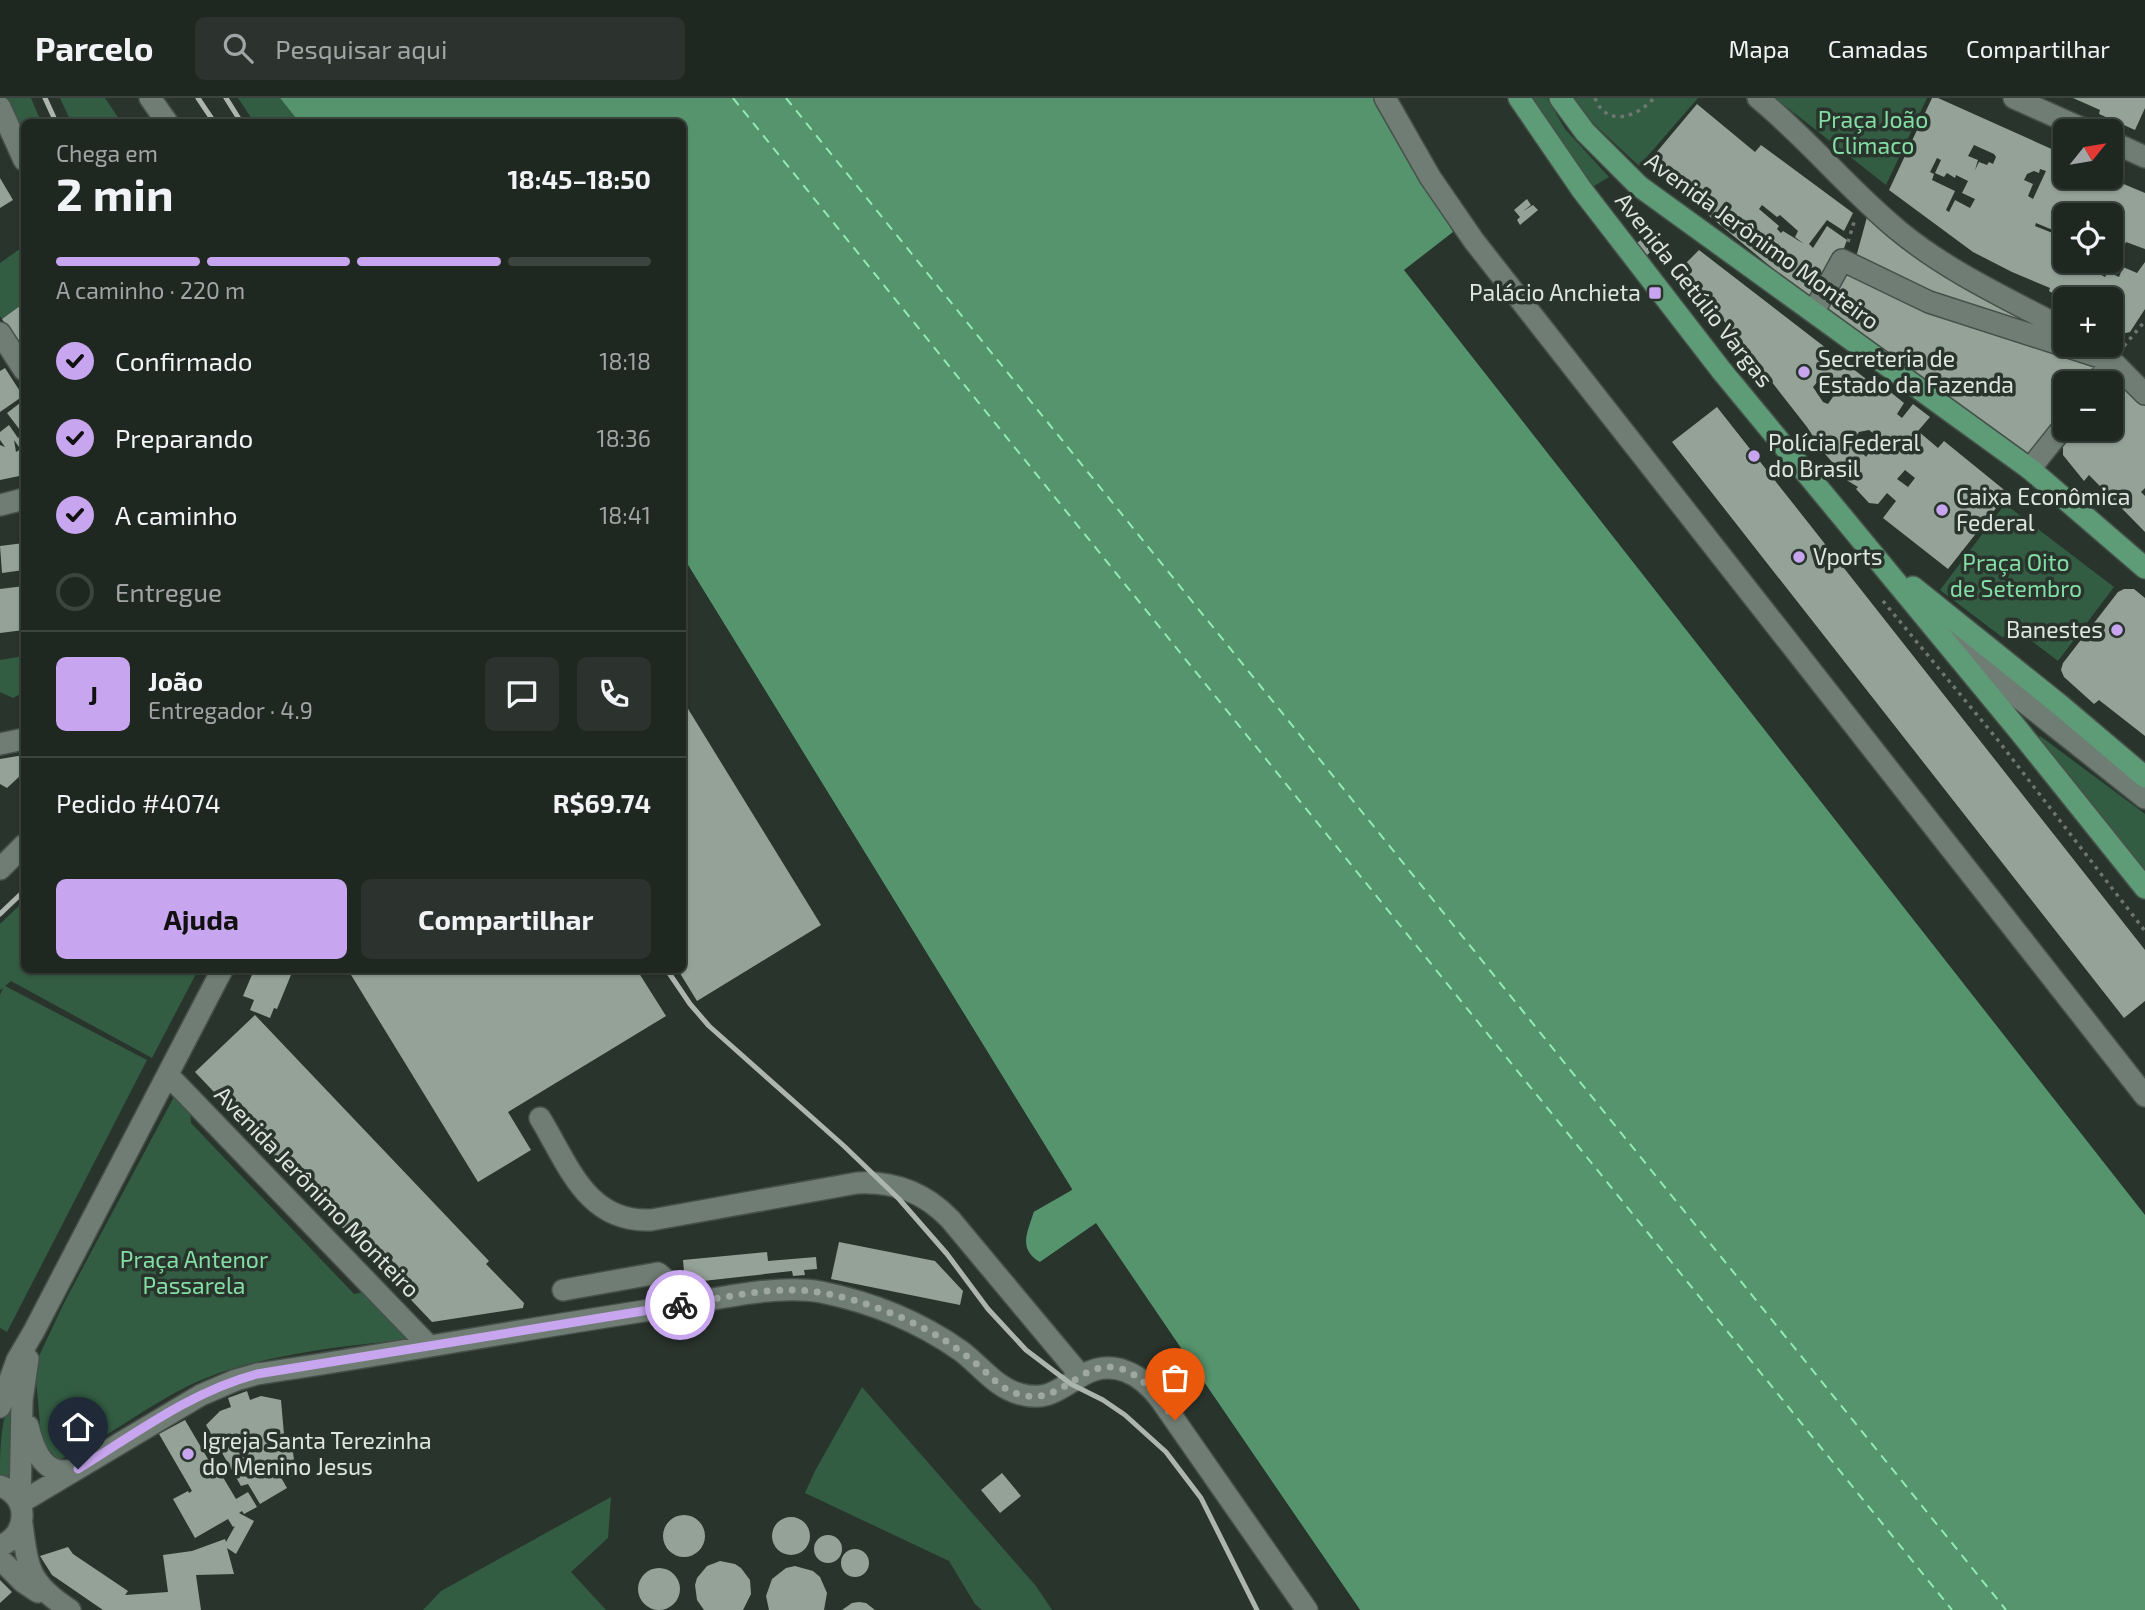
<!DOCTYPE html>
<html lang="pt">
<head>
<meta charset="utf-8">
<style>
	body { margin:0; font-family:"Exo 2",sans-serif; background:#2c332e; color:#f1f3f6; height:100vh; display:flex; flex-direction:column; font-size:26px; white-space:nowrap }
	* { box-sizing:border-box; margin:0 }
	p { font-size:23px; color:#a1a5a5 }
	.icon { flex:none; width:38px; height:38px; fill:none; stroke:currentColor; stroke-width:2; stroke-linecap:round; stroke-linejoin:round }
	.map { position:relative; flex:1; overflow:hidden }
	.side { position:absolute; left:21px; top:21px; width:665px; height:854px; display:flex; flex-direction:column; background:#1f2721; border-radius:10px; box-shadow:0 2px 5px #0004,0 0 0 2px #3c443f }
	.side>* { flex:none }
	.needle { width:46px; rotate:60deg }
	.tools { position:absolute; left:2053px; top:21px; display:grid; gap:14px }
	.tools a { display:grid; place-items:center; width:70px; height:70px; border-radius:10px; background:#1f2721; box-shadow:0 2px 5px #0004,0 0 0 2px #3c443f; font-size:35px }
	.pin { position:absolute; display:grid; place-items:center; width:60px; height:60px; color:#fff; margin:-72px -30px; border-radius:50% 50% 50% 0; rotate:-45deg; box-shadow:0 0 7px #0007 }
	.pin .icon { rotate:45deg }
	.courier { position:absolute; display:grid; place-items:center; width:70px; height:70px; margin:-35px; border:5px solid #c8a6ef; border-radius:50%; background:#fff; color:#222; box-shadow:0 2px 9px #0007 }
	.summary em { font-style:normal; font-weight:700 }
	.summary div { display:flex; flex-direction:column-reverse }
	.summary { display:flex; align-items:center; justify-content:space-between; height:119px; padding:0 35px }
	h1 { font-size:46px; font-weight:700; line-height:52px }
	.bar { display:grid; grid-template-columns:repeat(4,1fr); gap:10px 7px; align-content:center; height:84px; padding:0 35px }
	.bar i { height:9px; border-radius:5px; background:#3c443f }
	.bar .active { background:#c8a6ef }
	.bar p { grid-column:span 4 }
	.line { display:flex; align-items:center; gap:18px; padding:0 35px; border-top:2px solid #3c443f }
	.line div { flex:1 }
	.round { display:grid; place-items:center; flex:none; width:74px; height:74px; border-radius:10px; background:#2c332e }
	ol { padding:0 35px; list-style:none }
	li { display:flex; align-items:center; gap:21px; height:77px }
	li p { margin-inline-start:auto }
	li .icon { padding:7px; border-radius:50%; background:#c8a6ef; color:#111; stroke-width:4 }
	li:last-child { color:#a1a5a5 }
	li i { width:38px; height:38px; border:4px solid #3c443f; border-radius:50% }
	.button { display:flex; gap:14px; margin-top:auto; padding:14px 35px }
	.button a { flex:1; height:80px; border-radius:10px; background:#c8a6ef; color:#111; font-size:28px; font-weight:700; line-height:80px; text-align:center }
	.button a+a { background:#2c332e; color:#f1f3f6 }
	header { display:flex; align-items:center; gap:42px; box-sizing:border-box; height:98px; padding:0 35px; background:#1f2721; border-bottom:2px solid #3c443f }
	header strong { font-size:33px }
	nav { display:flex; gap:38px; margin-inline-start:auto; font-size:24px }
	.search { width:490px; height:63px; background:#2c332e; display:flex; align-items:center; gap:18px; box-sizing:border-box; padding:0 24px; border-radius:10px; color:#a1a5a5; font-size:26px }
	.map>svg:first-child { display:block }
</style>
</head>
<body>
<header>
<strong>Parcelo</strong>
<div class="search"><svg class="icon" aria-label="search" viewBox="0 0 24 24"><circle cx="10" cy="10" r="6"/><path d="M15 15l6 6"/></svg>Pesquisar aqui</div>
<nav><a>Mapa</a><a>Camadas</a><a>Compartilhar</a></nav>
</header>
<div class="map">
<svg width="2145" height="1512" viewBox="0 0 2145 1512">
	<rect width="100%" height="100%" fill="#29342c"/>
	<path fill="#335d43" d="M6,0h25l10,24h-17v16z
		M60,0h45l16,24h-50z
		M238,0h42l19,24h-45z
		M1532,0h15l18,31 44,48 -20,12 -29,-42z
		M1573,0h125l-59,68 -45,-42z
		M1775,0h152l-41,87z
		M24,148v57l-22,16 -2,-3v-53z
		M2005,406l109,83 -56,74 -42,-32 -5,7 -9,1 -62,-47z
		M24,558v36l-11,6 -13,-6v-32z
		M2040,638l105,78v63l-110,-132z
		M24,803v69h174l-46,88 -141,-77 -6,5 142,74 -140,272 -7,-4v-333l3,-7 -3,2v-66z
		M175,997l15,6 1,22 163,171 14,-3 41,48c-70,8 -158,16 -221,47 -40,20 -77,48 -116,69l-12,4 -6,-1 -12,-13 -6,-65 3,-24 25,-53z
		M862,1289l174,199 16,24h-70l-7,-6 -26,-43 -144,-68 10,-22z
		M14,1299l-1,79 -13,1c0,-22 0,-65 14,-80z
		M611,1399l-3,41 -37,34 35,38h-183l18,-19z"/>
	<path fill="#55946d" d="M280,0h1095l78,134 -49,38 741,945v395h-785l-264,-386 -56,38c-23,-14 -12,-30 -6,-51l38,-22 -389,-632 -1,-435h-383z"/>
	<path fill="#29342c" d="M683,459l389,633 -42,24 2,-6 35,-20 -385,-624z
		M1096,1125l158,233 106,154h-4l-261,-382 -53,37 -2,-3z"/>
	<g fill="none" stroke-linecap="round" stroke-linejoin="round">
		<path stroke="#91ebb2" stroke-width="2" stroke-dasharray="9 7" stroke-linecap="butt" d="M733,0l1219,1512
			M786,0l1220,1512"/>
	</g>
	<path fill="#94a298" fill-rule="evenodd" d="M1932,0h6l127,57v22h42l38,16v56l-19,-7 -10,21 -6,-3v-45l-27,-11 12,8 -1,3h-29v20l-29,-12 -1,3 30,12 -9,16 9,7h32l4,2 -5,9 9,5 3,-5 11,5 4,-10 14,6 8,-11v47l-15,23 -9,2 -11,-8v-27l-45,2 -16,-10 1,-3 -38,-16 -39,-20 -84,-62zM1974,47l20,9 2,3 -3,7 -4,-2 -2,3 -8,-3 -4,8 3,-10 -10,-4zM1937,60l4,2 -6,13 9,4 3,-4 8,5 1,-3 12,6 -6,12 13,6 -5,9 -15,-8 -6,12 -3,-2 9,-19 -23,-11 2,-6 -4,-2zM2040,71l6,2 -13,28 -5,-3 5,-12 -9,-4 3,-6 7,-3 5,2z
		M2073,0h72v10l-10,22 -36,-16 1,-4z
		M1697,6l58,48 6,-7 92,68 -9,18 -17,-11 -18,24 4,4 14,-22 20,14 -7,19 -30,40 -159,-131 -1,-8zM1762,107l15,12 3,-2 18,16 -3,6 9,7 -21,-13 -2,2 -4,-4 2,-3 -20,-17z
		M0,80l13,22 -13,8z
		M1527,101l4,6 -8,6 10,-6 5,5 -18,15 -3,-5 3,-3 -6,-7z
		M1867,119l84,63 72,35 -4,11 -164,-65z
		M1647,137l10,11 -10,9 -10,-12z
		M1699,152l149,115 22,17 3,-4 31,25 -7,11 5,4 11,-14 17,13 -12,14 20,17 6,-7 64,52 -60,76 -65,-51 13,-17 -9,-8 -9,11 -9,-1 -13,-14 2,-2 -10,-6 -27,-32 -14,-22 -125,-160zM1819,282l16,14 -7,10 -5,-2 -10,-15zM1869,332l10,8 -13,19 -11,-12v-7l4,-6zM1905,372l10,8 -7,9 -11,-8z
		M1848,174l62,26 185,70 -5,15h-25v33l-34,46 -204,-154z
		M24,205v48l-22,-32z
		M5,270l18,28 -23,16v-41z
		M2123,286l22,22v82l-4,4 4,4v36l-56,-57 -5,6 -21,-26v-8l14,-18h33v-42l3,1z
		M24,302v43l-5,4 -5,-7 2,12 8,-5v28l-24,5v-35l5,2 -5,-7v-8l9,-7 9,13 5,-4 -16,-21z
		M1717,309l428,543v51l-21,17 -452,-576z
		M24,445v27l-22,3 -2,-27z
		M24,488v44l-24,3v-44z
		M2124,491h10l11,9v138l-46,-36 -5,4 -30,-27 -3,-7 2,-7 55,-71z
		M682,601l139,226 -124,76 -19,-31h4z
		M24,657v21l-3,-1 -14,13 -7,-4v-25z
		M254,872h39l-16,39 -3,-1 -4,10 -20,-8 4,-10 -11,-4z
		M348,872h289l29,46 -158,96 23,38 -53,32z
		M255,917l234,246 -3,3 38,39 -1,5 -91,14 -237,-250z
		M839,1144l96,19 28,30 -3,14 -129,-26z
		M767,1154l1,9 48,-4 1,12 -13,1 1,5 -12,1 -1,-5 -107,12 -2,-23z
		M247,1293l3,9 11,-4 20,4 4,46 7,-2 3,24 -16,6 8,14 -27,16 -12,-20 -7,2 -35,-61 14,-14 11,-4 -3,-9z
		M185,1322l33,56 3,-2 15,25 12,-7 9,15 -13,7 -2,-3 -3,2 15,8 -18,33 -9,-6 7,26 -38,1 5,35h-98l-51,-35 -12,-19 28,-9 5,7 55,37 -3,4 43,-3 -5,-37 29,-4 33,-12 1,3 9,-16 -2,1 -5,-8 -33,19 -22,-39 15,-8 1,2 3,-2 -33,-57z
		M1002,1375l19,23 -21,17 -19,-23z
		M663 1438a21 21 0 1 1 42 0a21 21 0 1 1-42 0Z
		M772 1438a19 19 0 1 1 38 0a19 19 0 1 1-38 0Z
		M814 1451a14 14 0 1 1 28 0a14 14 0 1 1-28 0Z
		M841 1465a14 14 0 1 1 28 0a14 14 0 1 1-28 0Z
		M720,1463l15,3 6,4 9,12 1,14 -8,16h-39l-7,-10 -2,-15 2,-7 10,-12z
		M795,1468l18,5 7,6 7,16 -3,17h-55l-3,-14 6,-17 14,-11z
		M638 1491a21 21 0 1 1 42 0a21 21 0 1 1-42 0Z
		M0,1482l12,12 -12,11z
		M859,1504l7,1 9,7h-33l10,-7z"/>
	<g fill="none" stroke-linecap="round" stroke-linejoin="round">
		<defs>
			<path id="minor" d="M150,0l17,24
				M1385,0l45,79 44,64 671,855
				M1758,0c50,41 91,92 141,133 50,41 109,68 166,98
				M2014,0l74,33
				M0,9l24,53
				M2110,43l35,16
				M1814,213l28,-51 87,42 183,59 33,33
				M0,235l24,37
				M2096,285l16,-22
				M2030,371l35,-44
				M0,407l24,-6
				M1952,542l48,43 145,115
				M0,646l24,-5
				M0,771l24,-24
				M168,977l261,271
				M540,1020c29,48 47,105 111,102l206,-37c37,-2 67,9 93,36l131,157
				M563,1192l95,-17 7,6 5,28
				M0,1309l17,-47 17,-29 188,-361
				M28,1328c6,25 17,53 48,43
				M0,1388c30,10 29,49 0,60
				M20,1405l181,-108 35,-15 21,-6c136,-20 271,-46 407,-66 47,-8 110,-24 157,-16 49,10 99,30 140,59 19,14 35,37 59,43 28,8 40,-6 63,-19 30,-17 58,-1 77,24l147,211
				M20,1405l2,-103 6,-41
				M22,1426c6,46 7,59 48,86
				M0,1461l23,23 15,10"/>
			<path id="major" d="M1519,0l63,92 139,180 299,362 125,156
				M1560,0l25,34 54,54 391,283 115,99
				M1913,489l147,118 85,72"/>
		</defs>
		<use href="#minor" stroke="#46504a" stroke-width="24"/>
		<use href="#major" stroke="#46504a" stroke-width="24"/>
		<path stroke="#6d7770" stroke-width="3.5" stroke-dasharray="3.5 5" stroke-linecap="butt" d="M1595,0c11,30 43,19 59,0
			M1848,144l7,-23
			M2124,248l21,-25
			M1883,503l114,138 148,192"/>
		<use href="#minor" stroke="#6f7d74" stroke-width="21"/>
		<use href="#major" stroke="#5e9b77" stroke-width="21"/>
		<path stroke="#acb5ae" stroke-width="5" d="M45,0l11,24
			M198,0l16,24
			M226,0l15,24
			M0,816l24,-23
			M667,872l23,34 19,22 135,120 55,53 48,55 41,55 38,41 45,34 32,16 22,15 41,37 35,46 56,112"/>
	</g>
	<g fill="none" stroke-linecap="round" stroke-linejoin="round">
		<path stroke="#9ea7a0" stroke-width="7" stroke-dasharray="0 12.6" d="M680,1207c36,-6 74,-15 110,-15 46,-1 112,24 151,48 13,8 26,18 38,28 13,11 22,23 39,28 26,8 42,-5 63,-18 43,-27 72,12 94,44"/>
		<path stroke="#c8a6ef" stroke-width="9" d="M78,1371c57,-35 114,-78 179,-95l423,-69"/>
	</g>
	<g fill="#c8a6ef" stroke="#29342c" stroke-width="2.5">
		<rect x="1648" y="188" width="14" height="14" rx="3.5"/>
		<circle cx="1804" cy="274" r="7"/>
		<circle cx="1754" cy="358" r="7"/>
		<circle cx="1942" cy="412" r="7"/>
		<circle cx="1799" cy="459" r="7"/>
		<circle cx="2117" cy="532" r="7"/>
		<circle cx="188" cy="1356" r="7"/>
	</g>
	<g text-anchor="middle" stroke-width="7" stroke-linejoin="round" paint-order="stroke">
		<g font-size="23" fill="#83dda5" stroke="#29342c">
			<text x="1873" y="30">Praça João<tspan x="1873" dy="26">Climaco</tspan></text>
			<text x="2016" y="473">Praça Oito<tspan x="2016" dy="26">de Setembro</tspan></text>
			<text x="194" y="1170">Praça Antenor<tspan x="194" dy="26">Passarela</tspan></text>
		</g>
		<g font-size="23" fill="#dde5df" stroke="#29342c">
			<text transform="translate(1762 143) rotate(36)" y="8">Avenida Jerônimo Monteiro</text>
			<text transform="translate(1694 192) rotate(52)" y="8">Avenida Getúlio Vargas</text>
			<text transform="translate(317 1094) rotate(46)" y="8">Avenida Jerônimo Monteiro</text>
		</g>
		<g font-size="23" fill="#dde5df" stroke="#29342c" text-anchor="start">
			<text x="1641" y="203" text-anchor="end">Palácio Anchieta</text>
			<text x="1818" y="269">Secreteria de<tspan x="1818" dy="26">Estado da Fazenda</tspan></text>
			<text x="1768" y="353">Polícia Federal<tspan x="1768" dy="26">do Brasil</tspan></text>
			<text x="1956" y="407">Caixa Econômica<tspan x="1956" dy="26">Federal</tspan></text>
			<text x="1813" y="467">Vports</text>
			<text x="2103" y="540" text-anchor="end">Banestes</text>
			<text x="202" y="1351">Igreja Santa Terezinha<tspan x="202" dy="26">do Menino Jesus</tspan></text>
		</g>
	</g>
</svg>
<div class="tools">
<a><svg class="needle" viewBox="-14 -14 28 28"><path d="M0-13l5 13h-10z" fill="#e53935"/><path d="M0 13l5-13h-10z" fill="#a1a5a5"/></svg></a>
<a><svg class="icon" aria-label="locate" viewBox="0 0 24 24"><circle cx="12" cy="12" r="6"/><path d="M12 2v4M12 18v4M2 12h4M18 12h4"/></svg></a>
<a>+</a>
<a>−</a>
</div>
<div class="pin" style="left:1175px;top:1322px;background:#ea580c"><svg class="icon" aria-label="bag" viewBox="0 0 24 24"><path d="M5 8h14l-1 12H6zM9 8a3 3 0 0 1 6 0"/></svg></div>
<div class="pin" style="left:78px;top:1371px;background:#1f2937"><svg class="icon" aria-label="home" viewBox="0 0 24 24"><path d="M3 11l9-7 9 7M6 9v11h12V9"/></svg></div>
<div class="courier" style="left:680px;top:1207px"><svg class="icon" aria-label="bike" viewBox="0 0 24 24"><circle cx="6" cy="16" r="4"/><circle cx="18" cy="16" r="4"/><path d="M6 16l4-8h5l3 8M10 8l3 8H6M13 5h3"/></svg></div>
<section class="side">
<div class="summary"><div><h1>2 min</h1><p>Chega em</p></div><em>18:45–18:50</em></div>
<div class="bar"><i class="active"></i><i class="active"></i><i class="active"></i><i></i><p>A caminho · 220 m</p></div>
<ol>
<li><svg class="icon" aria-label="check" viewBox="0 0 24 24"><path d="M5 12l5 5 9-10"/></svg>Confirmado<p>18:18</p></li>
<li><svg class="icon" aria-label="check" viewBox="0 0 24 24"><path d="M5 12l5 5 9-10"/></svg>Preparando<p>18:36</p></li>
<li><svg class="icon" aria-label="check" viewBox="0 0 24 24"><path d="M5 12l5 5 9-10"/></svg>A caminho<p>18:41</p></li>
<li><i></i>Entregue</li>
</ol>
<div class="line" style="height:126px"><b class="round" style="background:#c8a6ef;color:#111">J</b><div><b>João</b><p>Entregador · 4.9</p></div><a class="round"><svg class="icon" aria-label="chat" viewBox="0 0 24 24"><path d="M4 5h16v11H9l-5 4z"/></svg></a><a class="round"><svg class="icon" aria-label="phone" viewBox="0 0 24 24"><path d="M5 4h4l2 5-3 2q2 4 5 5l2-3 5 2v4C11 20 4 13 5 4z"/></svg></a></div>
<div class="line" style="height:91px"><div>Pedido #4074</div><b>R$69.74</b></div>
<div class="button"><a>Ajuda</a><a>Compartilhar</a></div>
</section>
</div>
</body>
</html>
